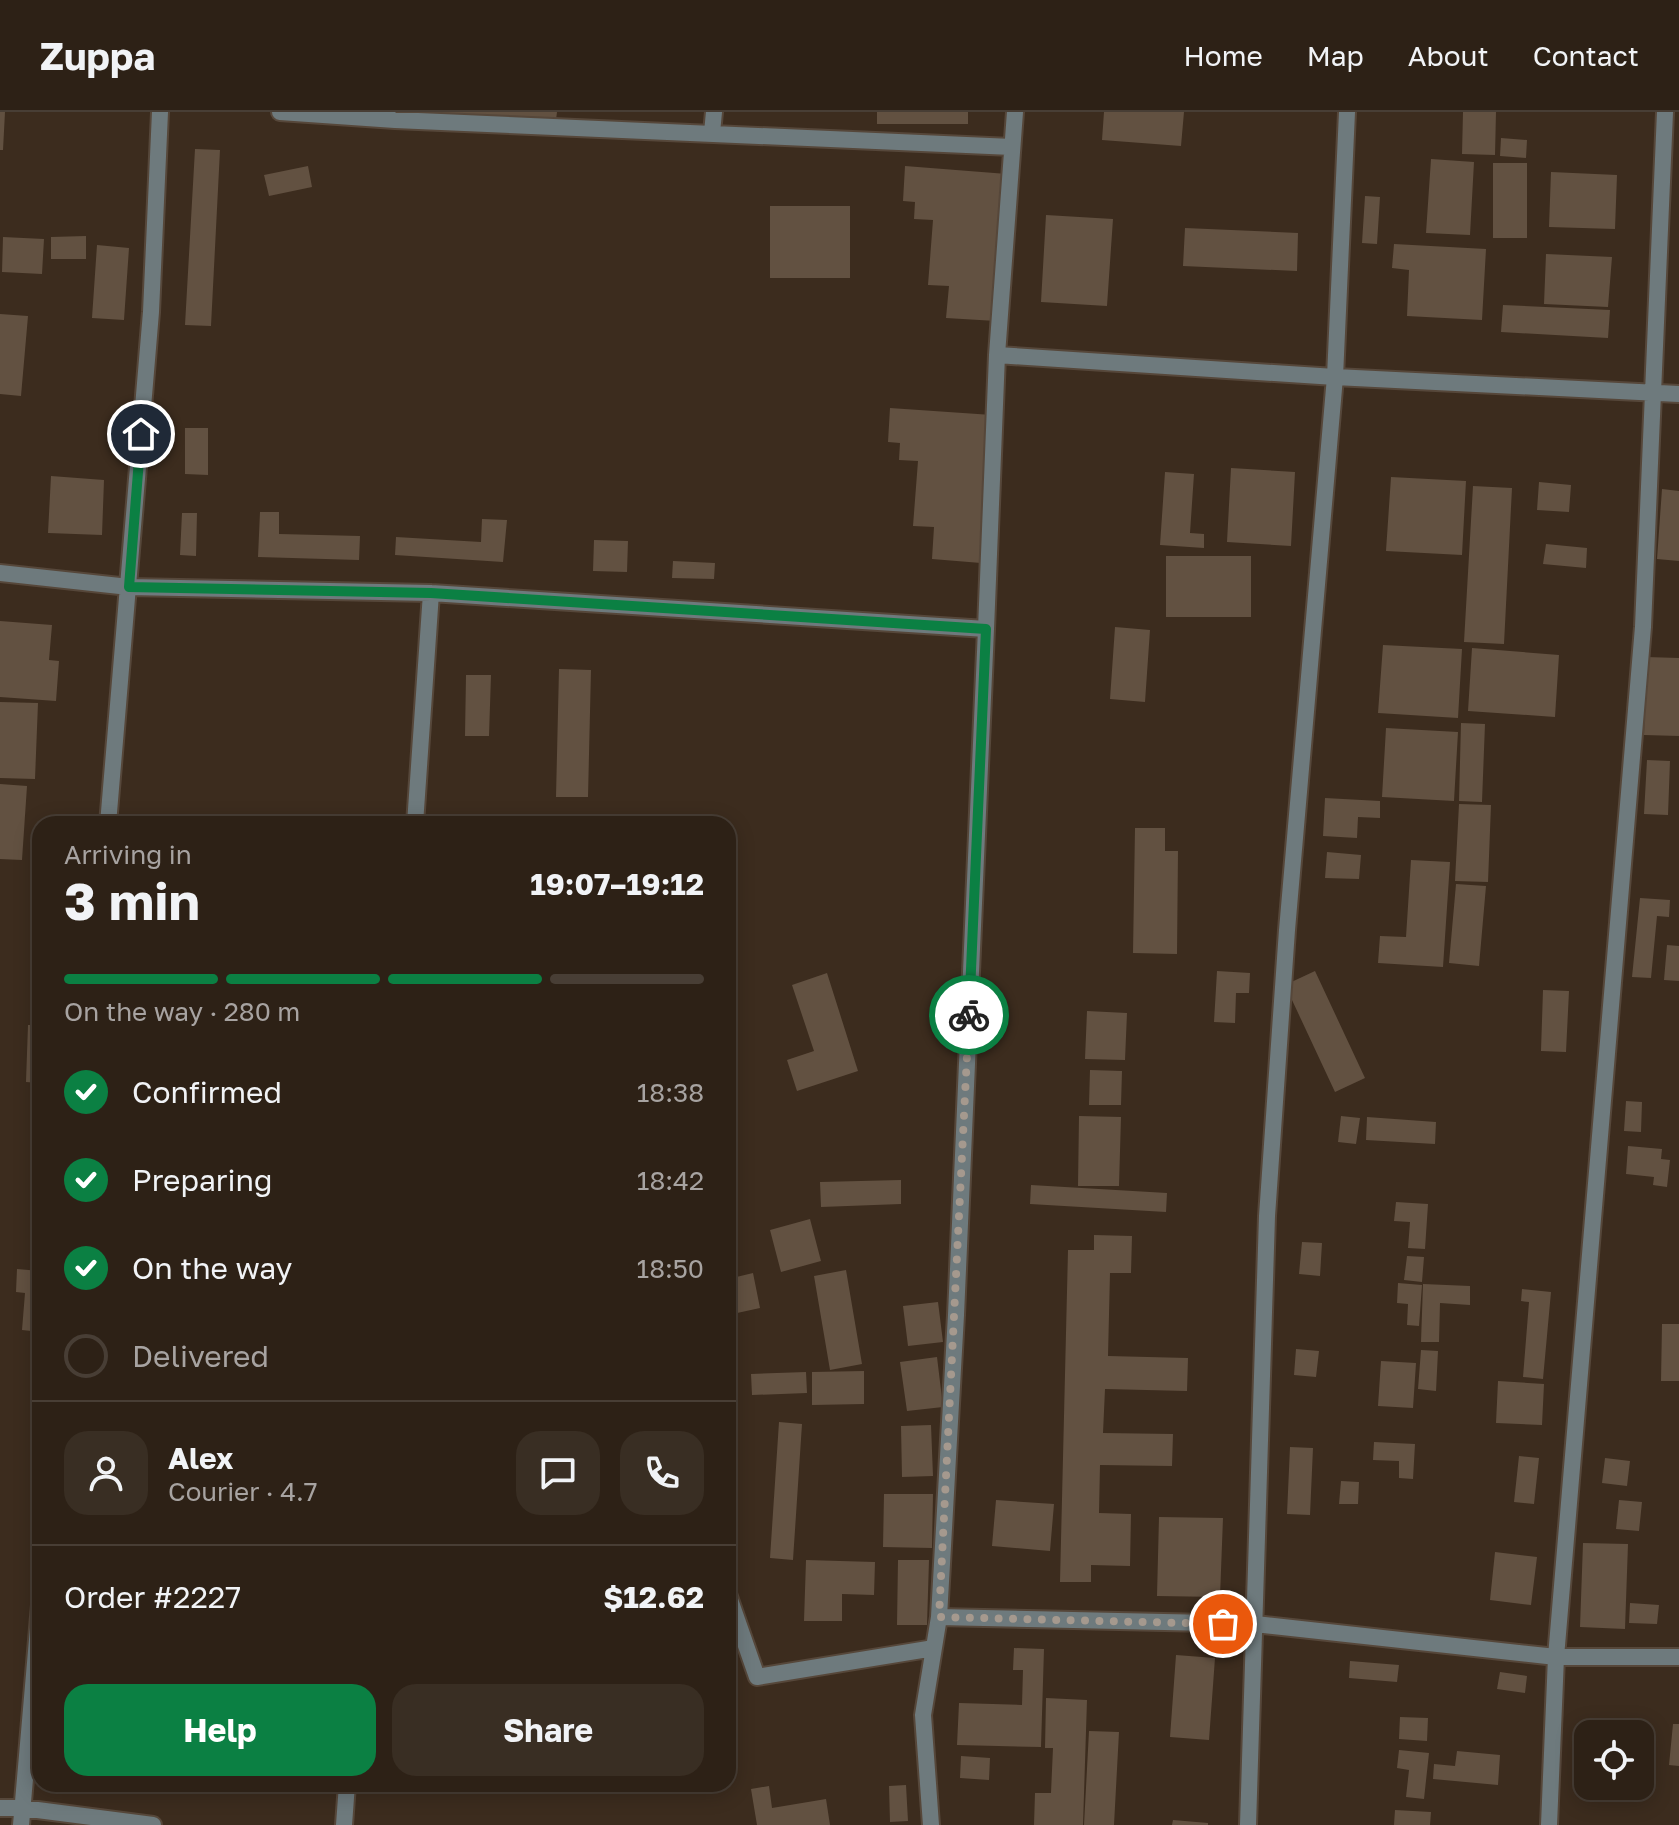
<!DOCTYPE html>
<html lang="en">
<head>
<meta charset="utf-8">
<style>
	body { margin:0; font-family:"Golos Text",sans-serif; background:#392e23; color:#f1f3f6; height:100vh; display:flex; flex-direction:column; font-size:30px; white-space:nowrap }
	* { box-sizing:border-box; margin:0 }
	p { font-size:26px; color:#a7a3a1 }
	.icon { flex:none; width:44px; height:44px; fill:none; stroke:currentColor; stroke-width:2; stroke-linecap:round; stroke-linejoin:round }
	.map { position:relative; flex:1; overflow:hidden }
	.sheet { position:absolute; left:32px; top:704px; width:704px; height:976px; display:flex; flex-direction:column; background:#2d2116; border-radius:24px; box-shadow:0 4px 20px #0003,0 0 0 2px #483e35 }
	.sheet>* { flex:none }
	.fabs { position:absolute; left:1574px; top:1608px; display:grid; gap:16px }
	.fabs a { display:grid; place-items:center; width:80px; height:80px; border-radius:16px; background:#2d2116; box-shadow:0 4px 20px #0003,0 0 0 2px #483e35; font-size:40px }
	.pin { position:absolute; display:grid; place-items:center; width:68px; height:68px; color:#fff; margin:-34px; border:4px solid #fff; border-radius:50%; box-shadow:0 2px 8px #0007 }
	.courier { position:absolute; display:grid; place-items:center; width:80px; height:80px; margin:-40px; border:6px solid #0b8043; border-radius:50%; background:#fff; color:#222; box-shadow:0 2px 10px #0007 }
	.headline em { font-style:normal; font-weight:700 }
	.headline div { display:flex; flex-direction:column-reverse }
	.headline { display:flex; align-items:center; justify-content:space-between; height:136px; padding:0 32px }
	h1 { font-size:52px; font-weight:700; line-height:60px }
	.bar { display:grid; grid-template-columns:repeat(4,1fr); gap:12px 8px; align-content:center; height:96px; padding:0 32px }
	.bar i { height:10px; border-radius:6px; background:#483e35 }
	.bar .selected { background:#0b8043 }
	.bar p { grid-column:span 4 }
	.line { display:flex; align-items:center; gap:20px; padding:0 32px; border-top:2px solid #483e35 }
	.line div { flex:1 }
	.round { display:grid; place-items:center; flex:none; width:84px; height:84px; border-radius:24px; background:#392e23 }
	ol { padding:0 32px; list-style:none }
	li { display:flex; align-items:center; gap:24px; height:88px }
	li p { margin-inline-start:auto }
	li .icon { padding:8px; border-radius:50%; background:#0b8043; color:#fff; stroke-width:4 }
	li:last-child { color:#a7a3a1 }
	li i { width:44px; height:44px; border:4px solid #483e35; border-radius:50% }
	.primary-button { display:flex; gap:16px; margin-top:auto; padding:16px 32px }
	.primary-button a { flex:1; height:92px; border-radius:24px; background:#0b8043; color:#fff; font-size:32px; font-weight:700; line-height:92px; text-align:center }
	.primary-button a+a { background:#392e23; color:#f1f3f6 }
	header { display:flex; align-items:center; gap:48px; box-sizing:border-box; height:112px; padding:0 40px; background:#2d2116; border-bottom:2px solid #483e35 }
	header strong { font-size:38px }
	nav { display:flex; gap:44px; margin-inline-start:auto; font-size:28px }
	.map>svg:first-child { display:block }
</style>
</head>
<body>
<header>
<strong>Zuppa</strong>
<nav><a>Home</a><a>Map</a><a>About</a><a>Contact</a></nav>
</header>
<div class="map">
<svg width="1679" height="1713" viewBox="0 0 1679 1713">
	<rect width="100%" height="100%" fill="#3c2c1e"/>
	<path fill="#625141" d="M0,0h5l-2,38h-3z
		M433,0h124l-1,8h-123z
		M877,0h91v12h-91z
		M1104,0h80l-3,34 -79,-6z
		M1463,0h33l-1,43 -33,-1z
		M1501,26l26,2 -1,18 -26,-2z
		M195,37l25,1 -9,176 -26,-1z
		M1431,47l43,3 -4,73 -44,-2z
		M1493,51h34v75h-34z
		M308,54l4,21 -43,9 -5,-21z
		M905,54l102,8 -11,147 -50,-3 3,-32 -21,-1 5,-65 -19,-1 1,-17 -12,-1z
		M1551,60l66,3 -2,54 -66,-2z
		M1365,84l15,1 -3,47 -15,-1z
		M770,94h80v72h-80z
		M1046,103l67,4 -6,87 -66,-4z
		M1185,116l113,5 -1,38 -114,-5z
		M86,124v23h-35v-22z
		M3,125l41,2 -2,35 -40,-2z
		M1394,132l92,5 -4,71 -75,-4 2,-46 -17,-2z
		M97,133l32,3 -5,72 -32,-2z
		M1546,142l66,3 -4,50 -64,-3z
		M1503,193l107,5 -2,28 -107,-6z
		M0,202l28,2 -7,80 -21,-2z
		M890,296l102,7 -11,148 -49,-4 2,-32 -21,-1 5,-65 -19,-1 1,-17 -12,-1z
		M185,316h23v47l-23,-1z
		M1231,356l64,4 -4,74 -64,-4z
		M1165,360l29,2 -4,59 14,1v14l-44,-3z
		M51,364l53,4 -2,55 -54,-2z
		M1391,365l75,4 -4,74 -76,-4z
		M1539,370l32,3 -2,27 -32,-2z
		M1473,374l39,2 -8,156 -40,-2z
		M1662,377l17,2v70l-22,-2z
		M260,400h19v22l81,2 -1,24 -101,-3z
		M182,401h15l-1,43 -16,-1z
		M482,407l25,1 -4,42 -108,-7 1,-18 85,5z
		M594,428l34,1 -1,31 -34,-1z
		M1546,432l41,4 -1,20 -43,-4z
		M1166,444h85v61h-85z
		M673,449l42,2 -1,16 -42,-1z
		M0,509l52,4 -3,35 10,1 -3,40 -56,-4z
		M1115,515l35,3 -5,72 -35,-3z
		M1383,533l79,4 -4,69 -80,-5z
		M1472,536l87,7 -4,62 -87,-6z
		M1646,545l33,1v78l-35,-1z
		M559,557l32,1 -3,127h-32z
		M466,563h25l-2,61h-24z
		M0,590l38,1 -3,76 -35,-1z
		M1461,611l24,1 -3,78 -23,-1z
		M1386,616l72,4 -4,69 -72,-4z
		M1647,648l23,1 -2,54 -24,-1z
		M0,672l27,2 -5,74 -22,-1z
		M1325,686l55,3v17l-22,-1 -1,21 -34,-2z
		M1459,692l32,1 -3,77 -33,-1z
		M1135,716h30v23h13l-1,103 -44,-1z
		M1327,740l34,3 -2,24 -34,-1z
		M1411,748l39,2 -7,105 -65,-4 2,-27 26,1z
		M1456,772l30,2 -7,80 -30,-3z
		M1640,786l30,2 -1,17 -12,-1 -6,62 -19,-1z
		M1667,833l12,1v35l-15,-1z
		M1217,859l33,2 -1,20h-13l-1,30 -21,-1z
		M1315,859l50,107 -30,14 -50,-107z
		M827,861l31,98 -61,20 -10,-31 27,-9 -22,-66z
		M1543,878l26,1 -3,61 -25,-1z
		M1087,899l40,2 -2,47 -40,-1z
		M28,913h12v58l-14,-1z
		M1090,958l32,1 -1,34h-32z
		M1626,989l16,1 -1,30 -17,-1z
		M1079,1004l42,1 -2,69h-41z
		M1341,1004l19,2 -4,26 -18,-2z
		M1367,1005l69,5 -1,22 -69,-4z
		M1628,1034l34,3 -1,10 9,1 -3,27 -14,-2 1,-8 -28,-3z
		M901,1068v24l-80,3 -1,-25z
		M1031,1073l136,8 -1,19 -136,-8z
		M1396,1090l32,2 -3,45 -17,-1 2,-26 -16,-1z
		M810,1107l11,42 -40,11 -11,-42z
		M1094,1123l38,1 -1,37h-21l-2,83 80,2 -1,33 -82,-2 -2,44 70,1 -1,32 -72,-1 -1,48 32,1 -1,52 -39,-1v17h-31l8,-332h26z
		M1302,1130l20,1 -2,33 -21,-2z
		M1407,1144l17,1 -2,25 -18,-2z
		M17,1157l23,2v61l-18,-2 3,-37 -9,-1z
		M846,1158l16,94 -32,6 -16,-94z
		M753,1161l7,35 -32,7v-36z
		M1398,1171l24,2 -3,41 -12,-1 1,-21 -11,-1z
		M1423,1172l47,2v19l-30,-2 -1,39h-18z
		M1522,1177l29,3 -8,87 -20,-2 6,-75 -8,-1z
		M938,1190l5,40 -35,4 -5,-40z
		M1662,1212h17v57h-18z
		M1296,1237l23,2 -3,26 -22,-2z
		M1421,1238l17,1 -2,40 -18,-2z
		M937,1245l6,50 -36,4 -7,-49z
		M1381,1249l35,2 -3,45 -35,-2z
		M864,1259v33l-52,1v-33z
		M806,1260l1,21 -55,2 -1,-21z
		M1498,1269l46,3 -2,41 -46,-2z
		M779,1310l23,2 -9,136 -23,-2z
		M931,1313l2,51 -31,1 -1,-51z
		M1374,1330l41,2 -2,35 -14,-1v-17l-26,-1z
		M1290,1335l23,1 -3,67 -23,-1z
		M1519,1344l20,2 -5,46 -20,-2z
		M1605,1346l25,3 -3,25 -25,-3z
		M1341,1369l18,1 -1,22h-19z
		M884,1382h49l-1,54 -49,-1z
		M996,1388l58,4 -4,47 -58,-5z
		M1619,1388l23,2 -3,29 -23,-2z
		M1159,1405l64,1 -3,79 -63,-1z
		M1583,1431l45,1 -3,85 -45,-2z
		M1495,1440l42,5 -6,48 -41,-5z
		M806,1448l69,2 -1,33 -32,-1v27h-38z
		M898,1448h31l-2,65h-30z
		M1630,1491l29,2 -2,19 -28,-1z
		M1014,1536l30,1 -3,98 -84,-2 2,-42 63,2 1,-35h-10z
		M1176,1543l39,3 -6,82 -39,-3z
		M1350,1549l49,4 -2,17 -48,-4z
		M1500,1560l27,4 -2,17 -28,-4z
		M1046,1586l41,2 -4,125h-49l1,-32h16l2,-45h-8z
		M1400,1605l28,1 -1,23 -28,-2z
		M1673,1612h6v42l-10,-1z
		M1089,1619l30,1 -5,93h-30z
		M1399,1638l30,3 -5,46 -18,-2 3,-27 -12,-2z
		M1457,1639l43,4 -2,30 -65,-6 1,-15 21,2z
		M961,1644l29,2 -1,22 -29,-2z
		M906,1673l2,36 -18,1 -1,-36z
		M769,1674l3,22 54,-9 4,26h-73l-6,-36z
		M1395,1698l36,2 -1,13h-36z
		M1173,1708l35,3v2h-36z"/>
	<g fill="none" stroke-linecap="round" stroke-linejoin="round">
		<defs>
			<path id="street" d="M280,0l115,8 617,27
				M712,21l2,-21
				M997,243l338,22 344,17
				M0,461l129,14 302,6 555,36 11,-274 18,-243
				M108,712l43,-512 9,-200
				M415,712l16,-231
				M728,1482l29,83 177,-29
				M939,1505l316,7 301,33h123
				M0,1696h22l131,17
				M21,1713l19,-220
				M344,1713l3,-41
				M931,1713l-8,-110 16,-98 17,-302 30,-686
				M1248,1713l19,-609 20,-286 48,-553 12,-265
				M1549,1713l7,-168 87,-1030 22,-515"/>
		</defs>
		<use href="#street" stroke="#56473a" stroke-width="20"/>
		<use href="#street" stroke="#6e7a7d" stroke-width="16"/>
	</g>
	<g fill="none" stroke-linecap="round" stroke-linejoin="round">
		<path stroke="#a5998e" stroke-width="8" stroke-dasharray="0 14.4" d="M969,903l-30,602 284,7"/>
		<path stroke="#0b8043" stroke-width="10" d="M141,322l-12,153 302,6 555,36 -17,386"/>
	</g>
</svg>
<div class="fabs">
<a><svg class="icon" aria-label="locate" viewBox="0 0 24 24"><circle cx="12" cy="12" r="6"/><path d="M12 2v4M12 18v4M2 12h4M18 12h4"/></svg></a>
</div>
<div class="pin" style="left:1223px;top:1512px;background:#ea580c"><svg class="icon" aria-label="bag" viewBox="0 0 24 24"><path d="M5 8h14l-1 12H6zM9 8a3 3 0 0 1 6 0"/></svg></div>
<div class="pin" style="left:141px;top:322px;background:#1f2937"><svg class="icon" aria-label="home" viewBox="0 0 24 24"><path d="M3 11l9-7 9 7M6 9v11h12V9"/></svg></div>
<div class="courier" style="left:969px;top:903px"><svg class="icon" aria-label="bike" viewBox="0 0 24 24"><circle cx="6" cy="16" r="4"/><circle cx="18" cy="16" r="4"/><path d="M6 16l4-8h5l3 8M10 8l3 8H6M13 5h3"/></svg></div>
<section class="sheet">
<div class="headline"><div><h1>3 min</h1><p>Arriving in</p></div><em>19:07–19:12</em></div>
<div class="bar"><i class="selected"></i><i class="selected"></i><i class="selected"></i><i></i><p>On the way · 280 m</p></div>
<ol>
<li><svg class="icon" aria-label="check" viewBox="0 0 24 24"><path d="M5 12l5 5 9-10"/></svg>Confirmed<p>18:38</p></li>
<li><svg class="icon" aria-label="check" viewBox="0 0 24 24"><path d="M5 12l5 5 9-10"/></svg>Preparing<p>18:42</p></li>
<li><svg class="icon" aria-label="check" viewBox="0 0 24 24"><path d="M5 12l5 5 9-10"/></svg>On the way<p>18:50</p></li>
<li><i></i>Delivered</li>
</ol>
<div class="line" style="height:144px"><a class="round"><svg class="icon" aria-label="person" viewBox="0 0 24 24"><circle cx="12" cy="8" r="4"/><path d="M4 21q1-7 8-7t8 7"/></svg></a><div><b>Alex</b><p>Courier · 4.7</p></div><a class="round"><svg class="icon" aria-label="chat" viewBox="0 0 24 24"><path d="M4 5h16v11H9l-5 4z"/></svg></a><a class="round"><svg class="icon" aria-label="phone" viewBox="0 0 24 24"><path d="M5 4h4l2 5-3 2q2 4 5 5l2-3 5 2v4C11 20 4 13 5 4z"/></svg></a></div>
<div class="line" style="height:104px"><div>Order #2227</div><b>$12.62</b></div>
<div class="primary-button"><a>Help</a><a>Share</a></div>
</section>
</div>
</body>
</html>
